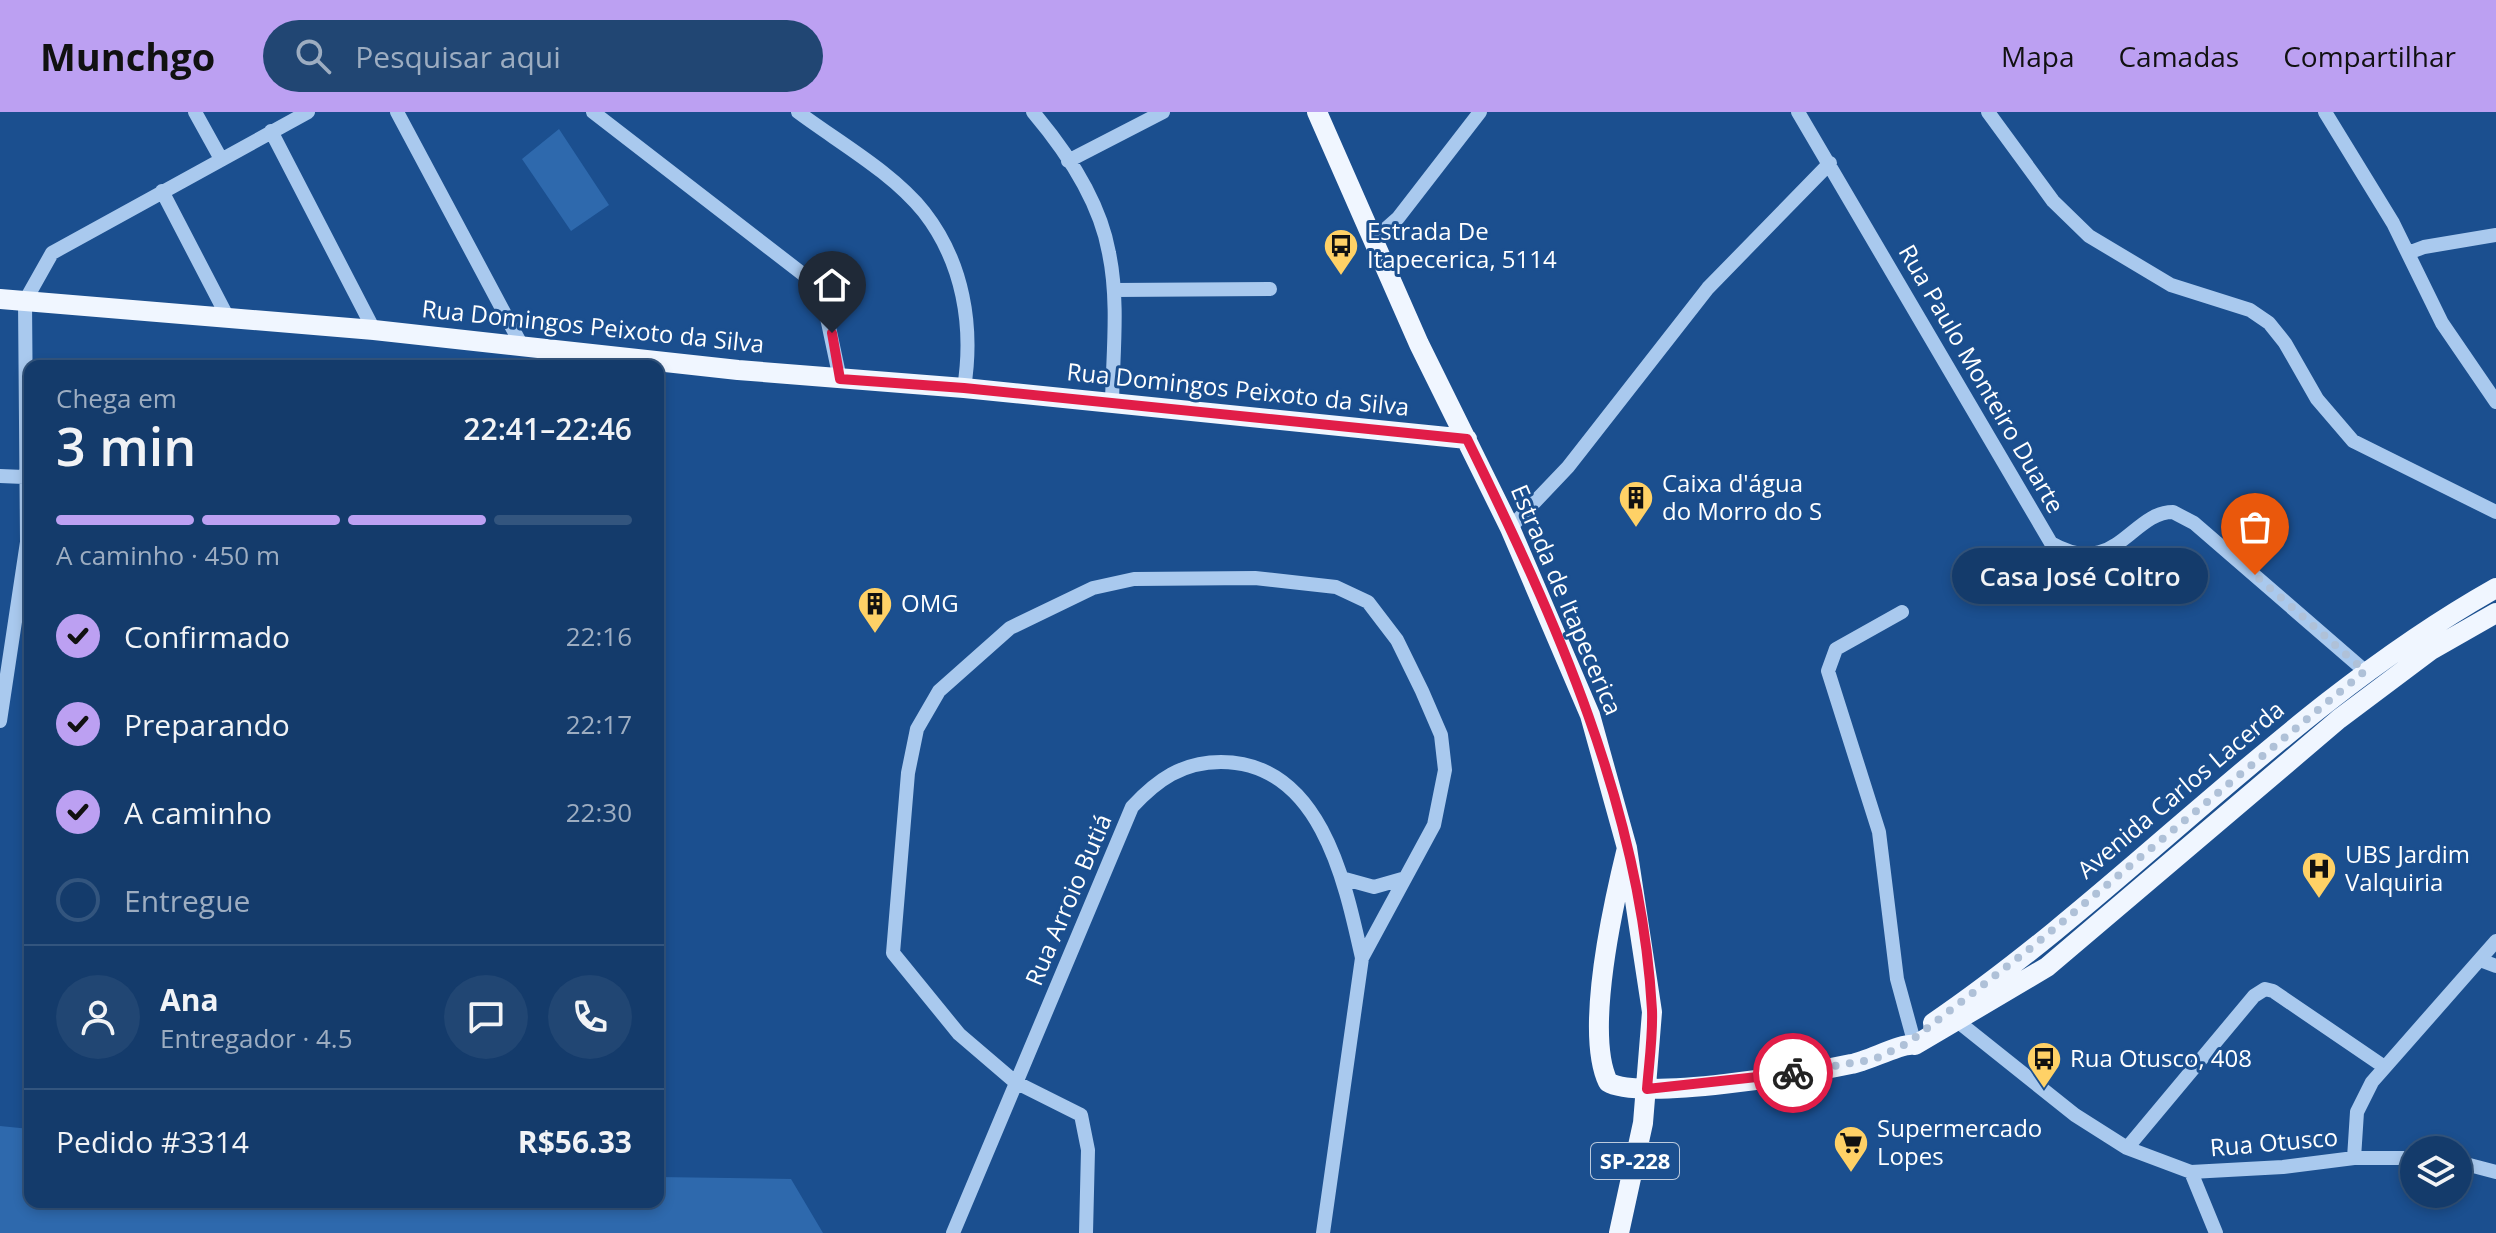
<!DOCTYPE html>
<html lang="pt">
<head>
<meta charset="utf-8">
<style>
	body { margin:0; font-family:"Open Sans",sans-serif; background:#214673; color:#f1f3f6; height:100vh; display:flex; flex-direction:column; font-size:30px; white-space:nowrap }
	* { box-sizing:border-box; margin:0 }
	p { font-size:26px; color:#9dadc1 }
	.icon { flex:none; width:44px; height:44px; fill:none; stroke:currentColor; stroke-width:2; stroke-linecap:round; stroke-linejoin:round }
	.map { position:relative; flex:1; overflow:hidden }
	.sheet { position:absolute; left:24px; top:248px; width:640px; height:848px; display:flex; flex-direction:column; background:#143b6b; border-radius:16px; box-shadow:0 4px 12px #0003,0 0 0 2px #33557e }
	.sheet>* { flex:none }
	.controls { position:absolute; left:2400px; top:1024px; display:grid; gap:16px }
	.controls a { display:grid; place-items:center; width:72px; height:72px; border-radius:50%; background:#143b6b; box-shadow:0 4px 12px #0003,0 0 0 2px #33557e; font-size:40px }
	.pin { position:absolute; display:grid; place-items:center; width:68px; height:68px; color:#fff; margin:-82px -34px; border-radius:50% 50% 50% 0; rotate:-45deg; box-shadow:0 0 8px #0007 }
	.pin .icon { rotate:45deg }
	.courier { position:absolute; display:grid; place-items:center; width:80px; height:80px; margin:-40px; border:6px solid #e11d48; border-radius:50%; background:#fff; color:#222; box-shadow:0 2px 10px #0007 }
	.bubble { position:absolute; height:56px; border-radius:28px; background:#143b6b; box-shadow:0 4px 12px #0003,0 0 0 2px #33557e; font-size:26px; font-weight:600; line-height:56px; text-align:center }
	.headline em { font-style:normal; font-weight:600 }
	.headline div { display:flex; flex-direction:column-reverse }
	.headline { display:flex; align-items:center; justify-content:space-between; height:136px; padding:0 32px }
	h1 { font-size:52px; font-weight:600; line-height:60px }
	.bar { display:grid; grid-template-columns:repeat(4,1fr); gap:12px 8px; align-content:center; height:96px; padding:0 32px }
	.bar i { height:10px; border-radius:6px; background:#33557e }
	.bar .on { background:#bca0f2 }
	.bar p { grid-column:span 4 }
	.line { display:flex; align-items:center; gap:20px; padding:0 32px; border-top:2px solid #33557e }
	.line div { flex:1 }
	.round { display:grid; place-items:center; flex:none; width:84px; height:84px; border-radius:42px; background:#214673 }
	ol { padding:0 32px; list-style:none }
	li { display:flex; align-items:center; gap:24px; height:88px }
	li p { margin-inline-start:auto }
	li .icon { padding:8px; border-radius:50%; background:#bca0f2; color:#111; stroke-width:4 }
	li:last-child { color:#9dadc1 }
	li i { width:44px; height:44px; border:4px solid #33557e; border-radius:50% }
	header { display:flex; align-items:center; gap:48px; box-sizing:border-box; height:112px; padding:0 40px; background:#bca0f2; color:#111 }
	header strong { font-size:38px }
	nav { display:flex; gap:44px; margin-inline-start:auto; font-size:28px }
	.search { width:560px; height:72px; background:#214673; display:flex; align-items:center; gap:20px; box-sizing:border-box; padding:0 28px; border-radius:44px; color:#9dadc1; font-size:30px }
	.map>svg:first-child { display:block }
</style>
</head>
<body>
<header>
<strong>Munchgo</strong>
<div class="search"><svg class="icon" aria-label="search" viewBox="0 0 24 24"><circle cx="10" cy="10" r="6"/><path d="M15 15l6 6"/></svg>Pesquisar aqui</div>
<nav><a>Mapa</a><a>Camadas</a><a>Compartilhar</a></nav>
</header>
<div class="map">
<svg width="2496" height="1121" viewBox="0 0 2496 1121">
	<rect width="100%" height="100%" fill="#1b4f8f"/>
	<path fill="#2e69ad" d="M559,17l50,76 -38,26 -49,-72z
		M0,1014l30,3v73h628v-25l133,2 32,54h-823z"/>
	<g fill="none" stroke-linecap="round" stroke-linejoin="round">
		<path stroke="#a9c9ee" stroke-width="14" d="M195,0l26,47
			M397,0l125,234
			M593,0l211,163 22,38 14,66
			M798,0c40,30 94,60 126,100 39,50 50,114 40,176
			M1033,0c33,39 67,90 76,141 10,48 4,100 3,149
			M1798,0l253,431c65,37 80,-31 122,-31l21,11 171,148
			M1988,0l65,89 36,35 82,49 79,25 19,13 16,20 32,56 36,42 143,71
			M2325,0l68,111 49,100 54,79
			M271,19l103,199
			M1068,49l95,-49
			M162,79l66,127
			M1372,129l26,-23 82,-106
			M2408,141l16,-6 72,-12
			M1114,178l156,-1
			M0,364l24,1
			M1510,416l58,-61 140,-179 122,-125
			M1902,500l-66,37 -8,22 51,161 18,147 18,66
			M0,609l27,-179 -2,-241 27,-48 256,-141
			M1345,767l29,8 28,-8
			M2480,848l16,6
			M1951,904l124,99 52,33 64,24 92,-5 71,-9h60
			M2127,1036l127,-152 11,-7 8,2 110,75
			M2354,1046l3,-46 15,-30 124,-141
			M2458,1050l38,10
			M2191,1060l25,61
			M953,1121l179,-426c25,-27 50,-45 89,-45 99,0 124,119 141,196
			M1086,1121l2,-83 -7,-35 -66,-33 -56,-48 -66,-81 15,-180 9,-44 22,-38 71,-63 83,-40 41,-9 121,-1 81,9 32,15 29,38 25,51 19,44 4,35 -11,55 -72,133 -39,275"/>
		<path stroke="#f0f6ff" stroke-width="20" d="M1317,0l102,232 91,184 80,187 37,133 25,164 -9,111 -24,110
			M0,187l374,31 364,40 226,18 503,51
			M1627,736c-13,53 -43,184 -19,234 31,20 200,-9 243,-18 18,-3 51,-22 64,-19l132,-78 292,-248 92,-69 65,-37
			M1933,911c196,-134 355,-318 563,-435"/>
	</g>
	<g fill="none" stroke-linecap="round" stroke-linejoin="round">
		<path stroke="#afc1d8" stroke-width="8" stroke-dasharray="0 14.4" d="M1793,961l82,-14 33,-16 124,-96 333,-276 -110,-96"/>
		<path stroke="#e11d48" stroke-width="10" d="M832,221l8,46 124,9 503,51c88,179 174,369 185,571 1,26 -3,53 -5,79l146,-16"/>
	</g>
	<defs>
		<symbol id="bus-pin" viewBox="-11 -11 22 30"><path d="M0 17L-7.5 6A9.5 9.5 0 1 1 7.5 6Z" fill="#ffd166" stroke="#1b4f8f"/><path d="M-5-6H5V4H4V6H2V4H-2V6H-4V4H-5ZM-3.5-4V0h7V-4ZM-3.5 1.2v1.5H-2V1.2ZM2 1.2v1.5H3.5V1.2Z" fill="#111"/></symbol>
		<symbol id="building-pin" viewBox="-11 -11 22 30"><path d="M0 17L-7.5 6A9.5 9.5 0 1 1 7.5 6Z" fill="#ffd166" stroke="#1b4f8f"/><path d="M-4-6H4V6H1V3H-1V6H-4ZM-2.5-4.3h1.7v1.8h-1.7ZM.8-4.3h1.7v1.8H.8ZM-2.5-1h1.7V.8h-1.7ZM.8-1h1.7V.8H.8Z" fill="#111"/></symbol>
		<symbol id="hospital-pin" viewBox="-11 -11 22 30"><path d="M0 17L-7.5 6A9.5 9.5 0 1 1 7.5 6Z" fill="#ffd166" stroke="#1b4f8f"/><path d="M-5-5h3v3.5h4V-5h3V5h-3V1.5h-4V5h-3Z" fill="#111"/></symbol>
		<symbol id="supermarket-pin" viewBox="-11 -11 22 30"><path d="M0 17L-7.5 6A9.5 9.5 0 1 1 7.5 6Z" fill="#ffd166" stroke="#1b4f8f"/><path d="M-6-5.5h2.5l.6 2H6L4.5 2H-2.5L-4.4-4H-6ZM-1.5 3.2a1.3 1.3 0 1 0 .1 0ZM3 3.2a1.3 1.3 0 1 0 .1 0Z" fill="#111"/></symbol>
	</defs>
	<g fill-rule="evenodd">
		<use href="#bus-pin" x="1321" y="114" width="40" height="54"/>
		<use href="#building-pin" x="1616" y="366" width="40" height="54"/>
		<use href="#building-pin" x="855" y="472" width="40" height="54"/>
		<use href="#hospital-pin" x="2299" y="737" width="40" height="54"/>
		<use href="#bus-pin" x="2024" y="927" width="40" height="54"/>
		<use href="#supermarket-pin" x="1831" y="1011" width="40" height="54"/>
	</g>
	<g text-anchor="middle" stroke-width="6" stroke-linejoin="round" paint-order="stroke">
		<rect fill="#1b4f8f" stroke="#bbcadd" stroke-width="2" x="1591" y="1031" width="88" height="36" rx="6"/>
		<g font-size="22" font-weight="bold" fill="#fff">
			<text x="1635" y="1057">SP-228</text>
		</g>
		<g font-size="24" fill="#fff" stroke="#1b4f8f" text-anchor="start">
			<text x="1367" y="128">Estrada De<tspan x="1367" dy="28">Itapecerica, 5114</tspan></text>
			<text x="1662" y="380">Caixa d'água<tspan x="1662" dy="28">do Morro do S</tspan></text>
			<text x="901" y="500">OMG</text>
			<text x="2345" y="751">UBS Jardim<tspan x="2345" dy="28">Valquiria</tspan></text>
			<text x="2070" y="955">Rua Otusco, 408</text>
			<text x="1877" y="1025">Supermercado<tspan x="1877" dy="28">Lopes</tspan></text>
		</g>
		<g font-size="24" fill="#fff" stroke="#1b4f8f">
			<text transform="translate(593 215) rotate(6)" y="8">Rua Domingos Peixoto da Silva</text>
			<text transform="translate(1981 267) rotate(60)" y="8">Rua Paulo Monteiro Duarte</text>
			<text transform="translate(1238 278) rotate(6)" y="8">Rua Domingos Peixoto da Silva</text>
			<text transform="translate(1566 488) rotate(67)" y="8">Estrada de Itapecerica</text>
			<text transform="translate(2181 678) rotate(-40)" y="8">Avenida Carlos Lacerda</text>
			<text transform="translate(1069 788) rotate(-67)" y="8">Rua Arroio Butiá</text>
			<text transform="translate(2274 1031) rotate(-5)" y="8">Rua Otusco</text>
		</g>
	</g>
</svg>
<div class="controls">
<a><svg class="icon" aria-label="layers" viewBox="0 0 24 24"><path d="M12 4l9 5-9 5-9-5zM3 14l9 5 9-5"/></svg></a>
</div>
<div class="pin" style="left:2255px;top:463px;background:#ea580c"><svg class="icon" aria-label="bag" viewBox="0 0 24 24"><path d="M5 8h14l-1 12H6zM9 8a3 3 0 0 1 6 0"/></svg></div>
<div class="pin" style="left:832px;top:221px;background:#1f2937"><svg class="icon" aria-label="home" viewBox="0 0 24 24"><path d="M3 11l9-7 9 7M6 9v11h12V9"/></svg></div>
<div class="courier" style="left:1793px;top:961px"><svg class="icon" aria-label="bike" viewBox="0 0 24 24"><circle cx="6" cy="16" r="4"/><circle cx="18" cy="16" r="4"/><path d="M6 16l4-8h5l3 8M10 8l3 8H6M13 5h3"/></svg></div>
<div class="bubble" style="left:1952px;top:436px;width:256px">Casa José Coltro</div>
<section class="sheet">
<div class="headline"><div><h1>3 min</h1><p>Chega em</p></div><em>22:41–22:46</em></div>
<div class="bar"><i class="on"></i><i class="on"></i><i class="on"></i><i></i><p>A caminho · 450 m</p></div>
<ol>
<li><svg class="icon" aria-label="check" viewBox="0 0 24 24"><path d="M5 12l5 5 9-10"/></svg>Confirmado<p>22:16</p></li>
<li><svg class="icon" aria-label="check" viewBox="0 0 24 24"><path d="M5 12l5 5 9-10"/></svg>Preparando<p>22:17</p></li>
<li><svg class="icon" aria-label="check" viewBox="0 0 24 24"><path d="M5 12l5 5 9-10"/></svg>A caminho<p>22:30</p></li>
<li><i></i>Entregue</li>
</ol>
<div class="line" style="height:144px"><a class="round"><svg class="icon" aria-label="person" viewBox="0 0 24 24"><circle cx="12" cy="8" r="4"/><path d="M4 21q1-7 8-7t8 7"/></svg></a><div><b>Ana</b><p>Entregador · 4.5</p></div><a class="round"><svg class="icon" aria-label="chat" viewBox="0 0 24 24"><path d="M4 5h16v11H9l-5 4z"/></svg></a><a class="round"><svg class="icon" aria-label="phone" viewBox="0 0 24 24"><path d="M5 4h4l2 5-3 2q2 4 5 5l2-3 5 2v4C11 20 4 13 5 4z"/></svg></a></div>
<div class="line" style="height:104px"><div>Pedido #3314</div><b>R$56.33</b></div>
</section>
</div>
</body>
</html>
